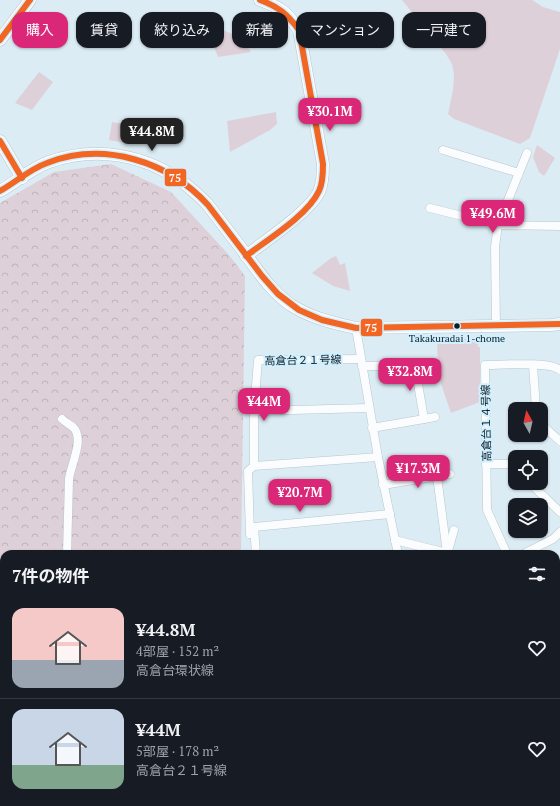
<!DOCTYPE html>
<html lang="ja">
<head>
<meta charset="utf-8">
<style>
	:root { --surface:#171b24; --page:#242831; --text:#f1f3f6; --muted:#9ea1a6; --line:#363941; --accent:#db2777 }
	body { margin:0; font-family:"PT Serif","Noto Sans JP",serif; background:var(--page); color:var(--text); height:100vh; display:flex; flex-direction:column; font-size:15px; white-space:nowrap }
	* { box-sizing:border-box; margin:0 }
	p { font-size:13px; color:var(--muted) }
	.icon { flex:none; width:22px; height:22px; fill:none; stroke:currentColor; stroke-width:2; stroke-linecap:round; stroke-linejoin:round }
	.map { position:relative; flex:1; overflow:hidden }
	.drawer { position:absolute; left:0px; top:550px; width:560px; height:256px; display:flex; flex-direction:column; background:var(--surface); border-radius:12px 12px 0 0; box-shadow:0 1px 3px #0004 }
	.drawer>* { flex:none }
	.top-card { position:absolute; left:12px; top:12px; width:536px; height:36px; display:flex; gap:8px }
	.needle { width:26px; rotate:352deg }
	.tools { position:absolute; left:508px; top:402px; display:grid; gap:8px }
	.tools a { display:grid; place-items:center; width:40px; height:40px; border-radius:8px; background:var(--surface); box-shadow:0 1px 3px #0004; font-size:20px }
	.price { position:absolute; translate:-50% -34px; padding:0 9px; border-radius:8px; background:var(--accent); color:#fff; font-size:13px; line-height:26px; filter:drop-shadow(0 1px 2px #0008) }
	.price::after { content:''; position:absolute; left:50%; top:24px; width:12px; height:9px; margin-left:-6px; background:inherit; clip-path:polygon(0 0,100% 0,50% 100%) }
	.price.current { background:#222; color:#fff }
	ul { padding:0; list-style:none }
	li { display:flex; align-items:center; gap:12px; height:100px; padding:0 12px }
	li+li { border-top:1px solid var(--line) }
	li span { display:grid; place-items:center; flex:none; width:112px; height:80px; border-radius:12px; color:#555 }
	li>.icon { margin-inline-start:auto }
	span .icon { width:48px; height:48px; fill:#fffc; stroke-width:1 }
	li b { font-size:17px }
	h2 { display:flex; justify-content:space-between; align-items:center; height:48px; padding:0 12px; font-size:17px }
	.pill { padding:0 14px; border-radius:12px; background:var(--surface); box-shadow:0 1px 3px #0004; font-size:14px; line-height:36px }
	.pill.current { background:var(--accent); color:#fff }
	.map>svg:first-child { display:block }
	.forest { fill:url(#forest-crowns) }
	.park { fill:#ded0d9 }
	.lines { fill:none; stroke-linecap:round; stroke-linejoin:round }
	.river { stroke:#add9ee; stroke-width:15 }
	.highway-tunnel { stroke:#b3c2ca; stroke-width:15; stroke-dasharray:15 8; stroke-linecap:butt }
	.street-casing { stroke:#b8c6cd; stroke-width:9 }
	.secondary-casing { stroke:#b8c6cd; stroke-width:13 }
	.highway-casing { stroke:#b8c6cd; stroke-width:16 }
	.street { stroke:#fafcfd; stroke-width:8 }
	.secondary { stroke:#fafcfd; stroke-width:12 }
	.highway { stroke:#fafcfd; stroke-width:15 }
	.bus-1-casing { stroke:#d1f0ff; stroke-width:9 }
	.bus-1 { stroke:#f26522; stroke-width:6 }
	.bus-dot { fill:#0d1c23; stroke:#d1f0ff; stroke-width:1.5 }
	.labels { text-anchor:middle; stroke-width:4; stroke-linejoin:round; paint-order:stroke }
	.bus-label { font-size:10px; fill:#0d1c23; stroke:#d1f0ff }
	.street-label { font-size:11px; fill:#0d1c23; stroke:#d1f0ff }
	.line-badge { stroke:#d1f0ff; stroke-width:1.5 }
	.badge-label { font-size:11px; text-anchor:middle; font-weight:bold; fill:#fff }
</style>
</head>
<body>
<div class="map">
<svg width="560" height="806" viewBox="0 0 560 806">
	<defs>
		<pattern id="forest-crowns" width="20" height="18" patternUnits="userSpaceOnUse"><rect width="20" height="18" fill="#ded0d9"/><path d="M2 6a3 3 0 1 1 6 0M12 15a3 3 0 1 1 6 0" fill="none" stroke="#bdb2ba"/></pattern>
	</defs>
	<rect width="100%" height="100%" fill="#dcecf4"/>
	<path class="forest" d="M111,164L171,192L229,255L245,276L241,554H4V802H155L154,806H0V203L54,172Z"/>
	<g class="park">
		<path d="M402,0H532L543,7L560,12V49L530,138L520,144L454,119L448,114L453,90L454,75L452,64L446,54Z"/>
		<path d="M204,22L242,38L251,52L218,57Z"/>
		<path d="M39,72L53,82L32,110L15,103Z"/>
		<path d="M276,112L277,124L270,130L230,152L227,121Z"/>
		<path d="M112,122L128,125L125,143L109,140Z"/>
		<path d="M537,145L555,158L544,176L539,172L533,157Z"/>
		<path d="M336,256L340,265L345,263L350,291L333,286L312,273L331,258Z"/>
		<path d="M469,338H478V347H480V402L451,413L441,384L438,366L437,341Z"/>
	</g>
	<g class="lines">
		<path class="river" d="M489,806L490,802"/>
		<g class="highway-tunnel">
			<path d="M0,747H4"/>
			<path d="M0,775H4"/>
			<path d="M167,806L196,802"/>
		</g>
		<defs>
			<g id="street">
				<path d="M443,150L519,173"/>
				<path d="M430,208L498,225L560,226"/>
				<path d="M496,326L495,247L498,225L527,153"/>
				<path d="M356,328L378,457L398,554"/>
				<path d="M361,359L258,360L254,411V466L378,457"/>
				<path d="M533,365L536,409"/>
				<path d="M362,366H415L424,419L372,428"/>
				<path d="M254,411L369,408"/>
				<path d="M62,419C65,422 69,424 73,427C85,439 71,464 69,479L67,554"/>
				<path d="M424,419L435,417"/>
				<path d="M541,424L560,441"/>
				<path d="M486,464H509L515,469"/>
				<path d="M530,483L560,512"/>
				<path d="M383,485L450,474"/>
				<path d="M250,534L248,471L254,466"/>
				<path d="M395,540L447,553L437,476"/>
				<path d="M448,551L454,530"/>
				<path d="M256,554L254,527L390,514"/>
				<path d="M507,554L487,510L485,365C500,365 550,361 560,370"/>
				<path d="M523,554L553,539L560,532"/>
				<path d="M172,802V806"/>
				<path d="M90,806L91,802"/>
			</g>
			<g id="secondary">
				<path d="M0,40L30,0"/>
				<path d="M0,141L22,178"/>
				<path d="M0,191C16,182 32,168 49,162C96,146 144,154 184,183C192,190 201,197 208,205C221,222 234,239 247,256C260,274 272,292 291,305C311,318 333,323 356,328L551,325L560,324"/>
				<path d="M246,256C266,240 308,213 319,192C323,183 323,173 323,164L299,30C286,11 281,8 260,0"/>
			</g>
			<g id="highway">
				<path d="M556,615L560,611"/>
				<path d="M556,661L560,658"/>
				<path d="M556,695L560,693"/>
			</g>
		</defs>
		<use href="#street" class="street-casing"/>
		<use href="#secondary" class="secondary-casing"/>
		<use href="#highway" class="highway-casing"/>
		<use href="#street" class="street"/>
		<use href="#secondary" class="secondary"/>
		<use href="#highway" class="highway"/>
		<defs>
			<g id="bus-1">
				<path d="M0,40L30,0"/>
				<path d="M0,141L22,178"/>
				<path d="M0,191C16,182 30,169 47,163C104,141 168,161 208,205L262,276L278,294L299,310L322,320L356,328L560,324"/>
				<path d="M246,256C267,240 308,215 319,191C323,183 323,173 323,164L299,30C287,14 279,7 260,0"/>
			</g>
		</defs>
		<use href="#bus-1" class="bus-1-casing"/>
		<use href="#bus-1" class="bus-1"/>
	</g>
	<circle class="bus-dot" cx="457" cy="326" r="3.5"/>
	<g class="labels">
		<g class="bus-label">
			<text x="457" y="342">Takakuradai 1-chome</text>
		</g>
		<g class="street-label">
			<text transform="translate(303 360) rotate(-1)" y="4">高倉台２１号線</text>
			<text transform="translate(486 423) rotate(-91)" y="4">高倉台１４号線</text>
		</g>
	</g>
	<g class="line-badge">
		<rect x="164" y="168" width="23" height="19" rx="4" fill="#f26522"/>
		<rect x="360" y="318" width="23" height="19" rx="4" fill="#f26522"/>
	</g>
	<g class="badge-label">
		<text x="175" y="182">75</text>
		<text x="371" y="332">75</text>
	</g>
</svg>
<div class="tools">
<a><svg class="needle" viewBox="-14 -14 28 28"><path d="M0-13l5 13h-10z" fill="#e53935"/><path d="M0 13l5-13h-10z" fill="#9ea1a6"/></svg></a>
<a><svg class="icon" aria-label="locate" viewBox="0 0 24 24"><circle cx="12" cy="12" r="6"/><path d="M12 2v4M12 18v4M2 12h4M18 12h4"/></svg></a>
<a><svg class="icon" aria-label="layers" viewBox="0 0 24 24"><path d="M12 4l9 5-9 5-9-5zM3 14l9 5 9-5"/></svg></a>
</div>
<b class="price" style="left:330px;top:132px">¥30.1M</b>
<b class="price current" style="left:152px;top:152px">¥44.8M</b>
<b class="price" style="left:493px;top:234px">¥49.6M</b>
<b class="price" style="left:410px;top:392px">¥32.8M</b>
<b class="price" style="left:264px;top:422px">¥44M</b>
<b class="price" style="left:418px;top:489px">¥17.3M</b>
<b class="price" style="left:300px;top:513px">¥20.7M</b>
<div class="top-card">
<a class="pill current">購入</a>
<a class="pill">賃貸</a>
<a class="pill">絞り込み</a>
<a class="pill">新着</a>
<a class="pill">マンション</a>
<a class="pill">一戸建て</a>
</div>
<section class="drawer">
<h2>7件の物件<svg class="icon" aria-label="filters" viewBox="0 0 24 24"><path d="M4 7h16M4 17h16"/><circle cx="9" cy="7" r="2"/><circle cx="15" cy="17" r="2"/></svg></h2>
<ul>
<li><span style="background:linear-gradient(#f6c9c9 65%,#9aa5b1 0)"><svg class="icon" aria-label="home" viewBox="0 0 24 24"><path d="M3 11l9-7 9 7M6 9v11h12V9"/></svg></span><div><b>¥44.8M</b><p>4部屋 · 152 m²</p><p>高倉台環状線</p></div><svg class="icon" aria-label="heart" viewBox="0 0 24 24"><path d="M12 20l-8-8c-3-5 5-10 8-4 3-6 11-1 8 4z"/></svg></li>
<li><span style="background:linear-gradient(#c9d6e8 70%,#7fa58c 0)"><svg class="icon" aria-label="home" viewBox="0 0 24 24"><path d="M3 11l9-7 9 7M6 9v11h12V9"/></svg></span><div><b>¥44M</b><p>5部屋 · 178 m²</p><p>高倉台２１号線</p></div><svg class="icon" aria-label="heart" viewBox="0 0 24 24"><path d="M12 20l-8-8c-3-5 5-10 8-4 3-6 11-1 8 4z"/></svg></li>
</ul>
</section>
</div>
</body>
</html>
